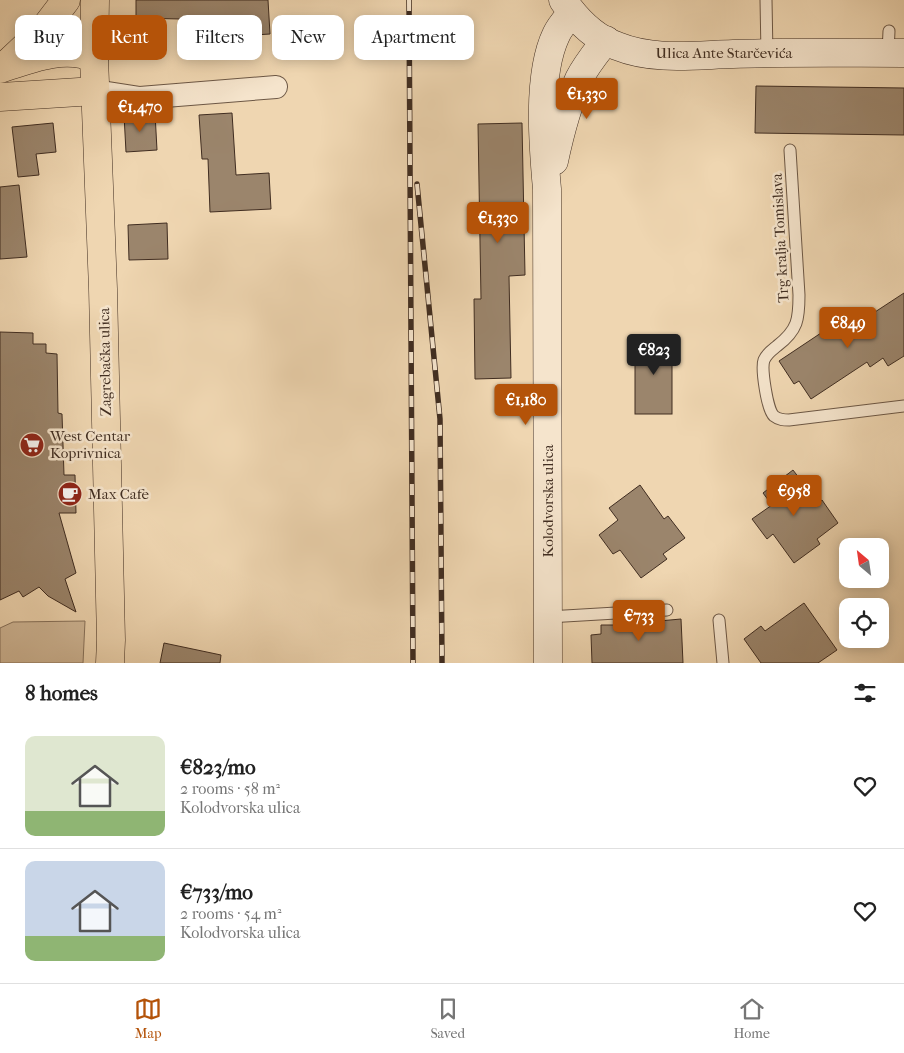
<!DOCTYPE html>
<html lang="en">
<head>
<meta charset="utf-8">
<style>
	:root { --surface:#fff; --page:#f6f6f6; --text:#222; --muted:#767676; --line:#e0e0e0; --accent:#b45309 }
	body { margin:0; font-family:"IM FELL French Canon",serif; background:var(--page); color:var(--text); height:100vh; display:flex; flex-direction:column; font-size:19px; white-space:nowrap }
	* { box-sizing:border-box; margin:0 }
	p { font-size:16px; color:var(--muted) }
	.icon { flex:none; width:28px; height:28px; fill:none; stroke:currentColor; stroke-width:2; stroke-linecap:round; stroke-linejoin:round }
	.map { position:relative; height:663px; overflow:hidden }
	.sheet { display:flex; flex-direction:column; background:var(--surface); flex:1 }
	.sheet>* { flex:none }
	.hud { position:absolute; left:15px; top:15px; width:500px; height:45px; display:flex; gap:10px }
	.needle { width:32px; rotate:331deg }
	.buttons { position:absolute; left:839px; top:538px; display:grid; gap:10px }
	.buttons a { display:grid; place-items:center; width:50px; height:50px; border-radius:10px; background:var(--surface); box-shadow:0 2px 12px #0003; font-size:25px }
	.price { position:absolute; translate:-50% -42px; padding:0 11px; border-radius:5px; background:var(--accent); color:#fff; font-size:16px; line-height:32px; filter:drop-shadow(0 1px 2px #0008) }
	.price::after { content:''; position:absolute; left:50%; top:30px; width:15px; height:11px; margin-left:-8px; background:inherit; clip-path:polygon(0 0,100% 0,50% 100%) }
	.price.current { background:#222; color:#fff }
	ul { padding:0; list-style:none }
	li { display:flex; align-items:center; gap:15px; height:125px; padding:0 25px }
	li+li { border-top:1px solid var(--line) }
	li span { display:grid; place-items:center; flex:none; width:140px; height:100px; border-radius:10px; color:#555 }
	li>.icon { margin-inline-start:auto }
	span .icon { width:60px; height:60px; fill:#fffc; stroke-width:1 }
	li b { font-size:21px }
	h2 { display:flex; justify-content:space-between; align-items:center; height:60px; padding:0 25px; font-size:21px }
	.chip { padding:0 18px; border-radius:10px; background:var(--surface); box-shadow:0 2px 12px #0003; font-size:18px; line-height:45px }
	.chip.current { background:var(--accent); color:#fff }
	.tabs { display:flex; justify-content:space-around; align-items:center; height:70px; border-top:1px solid var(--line); background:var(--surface); font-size:14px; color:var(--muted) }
	.tabs a { display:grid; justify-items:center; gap:2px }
	.tabs .current { color:var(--accent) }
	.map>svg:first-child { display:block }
	.green { fill:#d1b999; stroke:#88735d }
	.building { fill:#9b856c; stroke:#402d21 }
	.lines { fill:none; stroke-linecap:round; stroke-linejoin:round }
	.lane-casing { stroke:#6c5745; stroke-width:13 }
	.street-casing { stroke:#6c5745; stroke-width:24 }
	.secondary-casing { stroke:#402d21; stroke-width:29 }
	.primary-casing { stroke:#402d21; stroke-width:29 }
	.lane { stroke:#f5e4cc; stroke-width:11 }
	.street { stroke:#f5e4cc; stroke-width:22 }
	.secondary { stroke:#f5e4cc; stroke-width:28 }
	.primary { stroke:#efd6b1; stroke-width:28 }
	.rail-casing { stroke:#402d21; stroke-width:5.5 }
	.rail { stroke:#f5e4cc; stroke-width:4; stroke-dasharray:11; stroke-linecap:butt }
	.labels { text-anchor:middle; stroke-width:5; stroke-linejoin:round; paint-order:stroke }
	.street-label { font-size:15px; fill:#402d21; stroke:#f5e4cc }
	.poi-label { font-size:15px; fill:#402d21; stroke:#f5e4cc; text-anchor:start }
</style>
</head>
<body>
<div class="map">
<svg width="904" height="663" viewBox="0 0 904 663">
	<rect width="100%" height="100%" fill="#efd6b1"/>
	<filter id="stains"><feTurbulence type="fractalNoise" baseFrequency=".004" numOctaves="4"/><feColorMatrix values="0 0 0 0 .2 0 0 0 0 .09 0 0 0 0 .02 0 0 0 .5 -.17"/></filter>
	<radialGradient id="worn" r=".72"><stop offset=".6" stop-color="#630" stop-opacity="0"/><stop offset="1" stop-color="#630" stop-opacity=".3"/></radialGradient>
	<path class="green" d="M85,621L83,663H0V628L13,622Z"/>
	<g class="building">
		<path d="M136,0H268L270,34L239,36V34L182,38L181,19L136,18Z"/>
		<path d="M756,86L904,88V135L755,133Z"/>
		<path d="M155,113L157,150L126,152L124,115Z"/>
		<path d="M232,113L236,175L269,173L271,209L210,212L208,159H202L199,115Z"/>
		<path d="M53,123L56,152L36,154L39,175L18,177L12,127Z"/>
		<path d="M522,123L525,275L509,276L511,378L475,379L474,299H481L478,124Z"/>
		<path d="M19,185L27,257L0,259V187Z"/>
		<path d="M167,223L168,259L129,260L128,225Z"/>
		<path d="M904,293V356L888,366L883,358L870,367L867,362L811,399L799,381L794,384L779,361L842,319L849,329Z"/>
		<path d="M0,332L33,333V344H46V353L57,354L58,413L62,414L64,475H75L76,513H59L76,573L65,579L76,612L48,596L39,587L23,597L19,591L0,600Z"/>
		<rect x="635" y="339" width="37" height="75"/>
		<path d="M793,470L818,503L822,500L838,523L817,539L820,544L794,563L773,534L767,539L752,519L772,505L763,493Z"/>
		<path d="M640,485L664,519L668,516L685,538L663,554L667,559L641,578L620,550L613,554L599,535L618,520L609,508Z"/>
		<path d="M804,603L837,650L818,663H761L744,639L761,626L765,631Z"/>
		<path d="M659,618V621L681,619L683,663H592L591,635L601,634V625H617V620Z"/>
		<path d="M164,643L221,655L220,663H160Z"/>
	</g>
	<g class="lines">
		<defs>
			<g id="lane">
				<path d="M766,0L767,54"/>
				<path d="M888,53L889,31"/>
				<path d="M790,150L799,295C799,319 798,330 777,346C772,350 767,353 764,360C761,368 767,410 774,416C779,420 784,420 789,420L904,406"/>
				<path d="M548,617L667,610"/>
				<path d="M719,620L723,663"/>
			</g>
			<path id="street" d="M95,91L140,98L276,87"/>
			<g id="secondary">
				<path d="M563,0C576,19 595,38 617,46C654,61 695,55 733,54C790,52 847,53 904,53"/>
				<path d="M554,161C560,133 567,105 579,79C586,65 596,53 606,40"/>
				<path d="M548,663L547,189C543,145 537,75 556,35C560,26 566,20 572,13"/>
			</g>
			<g id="primary">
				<path d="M95,0L94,58L103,289L111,640L110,663"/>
				<path d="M8,63L44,29L66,0"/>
				<path d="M0,69C30,59 64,45 94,58"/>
				<path d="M0,97L95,91"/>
			</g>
		</defs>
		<use href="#lane" class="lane-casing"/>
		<use href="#street" class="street-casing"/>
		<use href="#secondary" class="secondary-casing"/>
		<use href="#primary" class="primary-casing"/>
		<use href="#lane" class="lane"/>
		<use href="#street" class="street"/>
		<use href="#secondary" class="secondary"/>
		<use href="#primary" class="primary"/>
		<defs>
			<g id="rail">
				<path d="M409,0L413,663"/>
				<path d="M417,184L440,419L442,663"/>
			</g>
		</defs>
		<use href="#rail" class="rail-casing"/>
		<use href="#rail" class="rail"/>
	</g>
	<defs>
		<symbol id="supermarket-disc" viewBox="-11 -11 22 22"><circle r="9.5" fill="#8f2418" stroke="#f5e4cc"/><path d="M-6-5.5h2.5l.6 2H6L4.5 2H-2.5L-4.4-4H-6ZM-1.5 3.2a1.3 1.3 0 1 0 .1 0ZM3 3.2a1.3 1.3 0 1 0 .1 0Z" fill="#fff"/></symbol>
		<symbol id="cafe-disc" viewBox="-11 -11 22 22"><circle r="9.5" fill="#8f2418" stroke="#f5e4cc"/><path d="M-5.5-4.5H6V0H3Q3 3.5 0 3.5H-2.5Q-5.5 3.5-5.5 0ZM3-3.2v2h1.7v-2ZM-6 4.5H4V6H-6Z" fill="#fff"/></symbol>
	</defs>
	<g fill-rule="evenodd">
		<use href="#supermarket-disc" x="18" y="431" width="28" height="28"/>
		<use href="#cafe-disc" x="56" y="480" width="28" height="28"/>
	</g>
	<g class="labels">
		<g class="street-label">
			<text x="724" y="58">Ulica Ante Starčevića</text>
			<text transform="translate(780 238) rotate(-93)" y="5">Trg kralja Tomislava</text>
			<text transform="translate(105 362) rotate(-91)" y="5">Zagrebačka ulica</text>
			<text transform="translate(548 501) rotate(-90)" y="5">Kolodvorska ulica</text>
		</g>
		<g class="poi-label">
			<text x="50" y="441">West Centar<tspan x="50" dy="17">Koprivnica</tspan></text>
			<text x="88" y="499">Max Cafe</text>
		</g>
	</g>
	<rect width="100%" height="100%" filter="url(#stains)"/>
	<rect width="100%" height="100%" fill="url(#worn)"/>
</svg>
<div class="buttons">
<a><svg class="needle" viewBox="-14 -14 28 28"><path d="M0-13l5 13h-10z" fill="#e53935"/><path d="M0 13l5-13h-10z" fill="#767676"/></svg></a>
<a><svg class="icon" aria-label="locate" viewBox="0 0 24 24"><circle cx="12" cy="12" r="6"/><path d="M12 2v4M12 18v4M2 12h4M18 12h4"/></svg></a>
</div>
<b class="price" style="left:587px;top:120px">€1,330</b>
<b class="price" style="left:140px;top:133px">€1,470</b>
<b class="price" style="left:498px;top:244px">€1,330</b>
<b class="price" style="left:848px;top:349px">€849</b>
<b class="price current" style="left:654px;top:376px">€823</b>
<b class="price" style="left:526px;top:426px">€1,180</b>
<b class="price" style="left:794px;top:517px">€958</b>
<b class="price" style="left:639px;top:642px">€733</b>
<div class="hud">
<a class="chip">Buy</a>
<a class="chip current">Rent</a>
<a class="chip">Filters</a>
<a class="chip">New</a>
<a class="chip">Apartment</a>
</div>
</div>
<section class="sheet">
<h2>8 homes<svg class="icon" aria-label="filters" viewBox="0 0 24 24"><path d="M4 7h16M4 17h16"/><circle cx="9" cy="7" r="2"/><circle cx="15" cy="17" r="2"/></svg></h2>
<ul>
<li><span style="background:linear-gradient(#dfe7d0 75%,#8fb573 0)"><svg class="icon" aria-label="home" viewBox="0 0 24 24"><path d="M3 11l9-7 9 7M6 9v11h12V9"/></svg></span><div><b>€823/mo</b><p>2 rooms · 58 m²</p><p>Kolodvorska ulica</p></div><svg class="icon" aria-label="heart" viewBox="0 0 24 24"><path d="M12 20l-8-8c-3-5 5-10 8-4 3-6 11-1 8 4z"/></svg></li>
<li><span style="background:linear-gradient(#c9d6e8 75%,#8fb573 0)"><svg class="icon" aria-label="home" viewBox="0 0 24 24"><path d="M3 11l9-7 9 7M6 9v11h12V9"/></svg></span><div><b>€733/mo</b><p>2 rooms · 54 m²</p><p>Kolodvorska ulica</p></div><svg class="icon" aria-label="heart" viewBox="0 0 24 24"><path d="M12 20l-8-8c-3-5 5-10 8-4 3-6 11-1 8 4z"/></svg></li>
</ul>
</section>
<nav class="tabs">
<a class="current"><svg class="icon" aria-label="map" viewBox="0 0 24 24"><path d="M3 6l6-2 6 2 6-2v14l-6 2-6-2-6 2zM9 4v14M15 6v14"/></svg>Map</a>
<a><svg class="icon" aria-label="saved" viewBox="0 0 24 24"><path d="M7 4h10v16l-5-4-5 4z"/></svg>Saved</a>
<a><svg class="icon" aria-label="home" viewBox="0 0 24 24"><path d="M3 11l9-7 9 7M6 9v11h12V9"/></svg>Home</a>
</nav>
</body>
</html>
